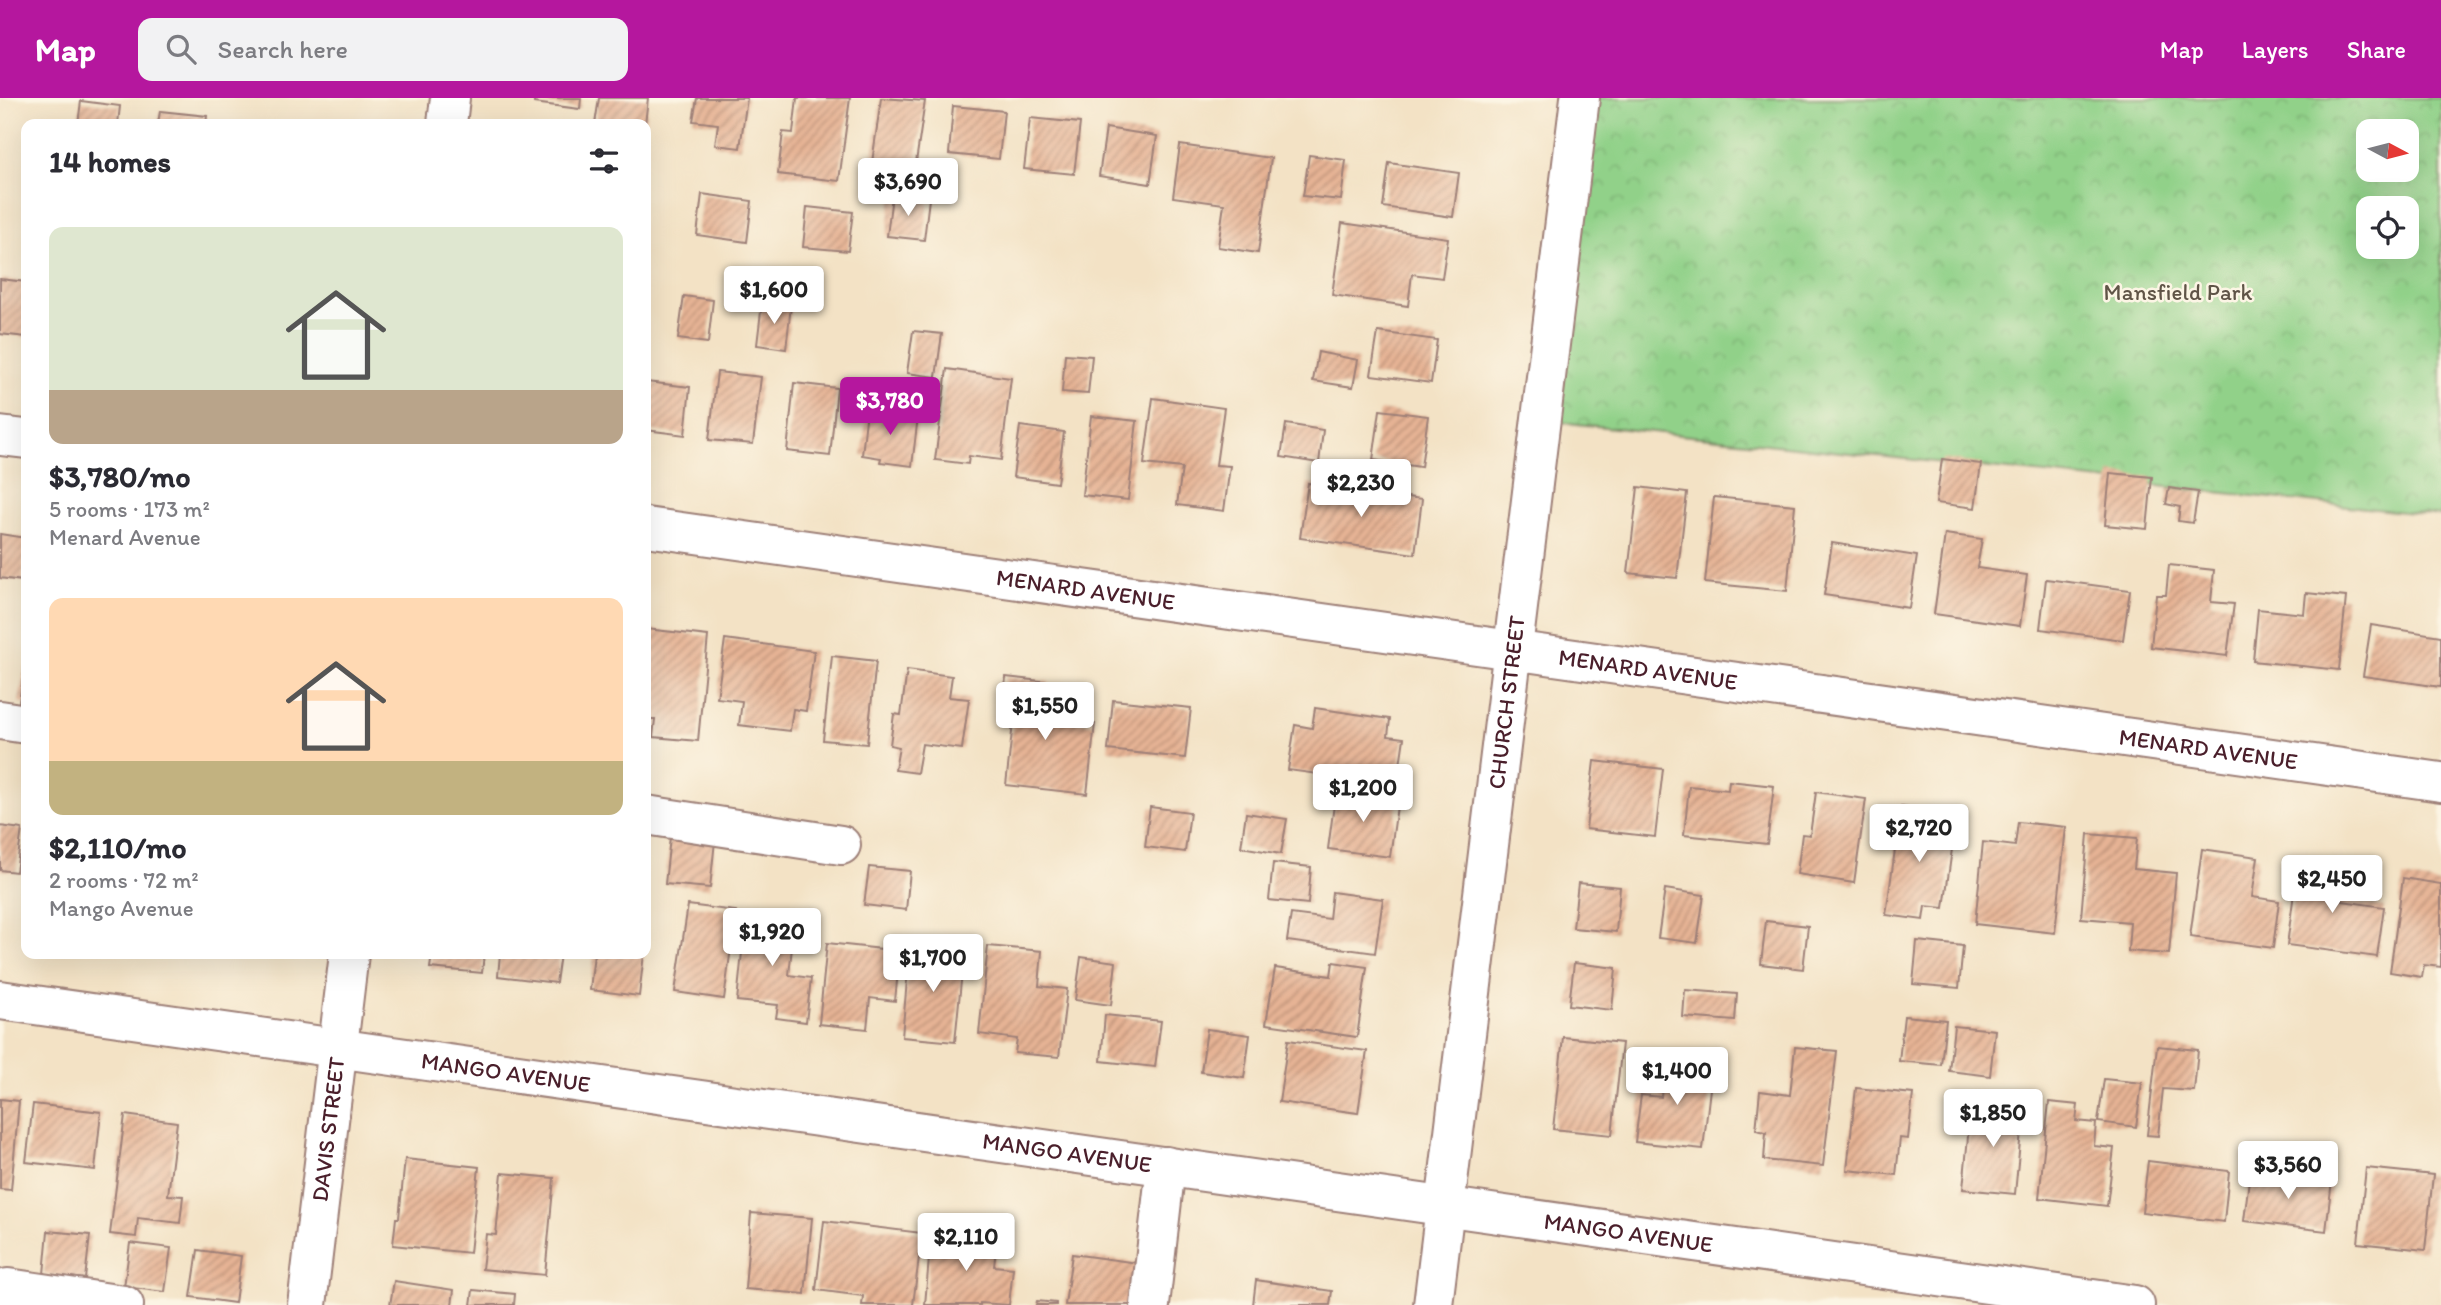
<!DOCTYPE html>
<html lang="en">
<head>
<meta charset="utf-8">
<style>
	:root { --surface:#fff; --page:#f2f2f3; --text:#2b2b33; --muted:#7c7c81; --accent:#b5179e }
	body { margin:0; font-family:Itim,sans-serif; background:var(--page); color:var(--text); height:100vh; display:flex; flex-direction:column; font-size:26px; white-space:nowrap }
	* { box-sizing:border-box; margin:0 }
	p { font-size:23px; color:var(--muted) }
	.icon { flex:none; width:38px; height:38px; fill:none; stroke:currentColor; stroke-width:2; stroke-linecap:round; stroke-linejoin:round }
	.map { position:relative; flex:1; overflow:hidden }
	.side { position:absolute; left:21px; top:21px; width:630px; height:840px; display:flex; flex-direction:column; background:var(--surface); border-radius:14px; box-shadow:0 7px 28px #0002 }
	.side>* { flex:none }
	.needle { width:46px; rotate:97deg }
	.controls { position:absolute; left:2356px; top:21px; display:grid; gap:14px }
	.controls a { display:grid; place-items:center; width:63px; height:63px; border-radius:14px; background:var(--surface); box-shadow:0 7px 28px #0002; font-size:35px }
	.price { position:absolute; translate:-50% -60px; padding:0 16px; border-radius:7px; background:#fff; color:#222; font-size:23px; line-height:46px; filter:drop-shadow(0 2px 4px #0008) }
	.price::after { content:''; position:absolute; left:50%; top:42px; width:21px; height:16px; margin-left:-10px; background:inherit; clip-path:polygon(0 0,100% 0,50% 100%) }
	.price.active { background:var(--accent); color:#fff }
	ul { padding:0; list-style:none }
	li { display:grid; align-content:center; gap:14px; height:371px; padding:0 28px }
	li span { display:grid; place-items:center; height:217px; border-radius:14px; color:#555 }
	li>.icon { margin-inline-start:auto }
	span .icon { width:126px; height:126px; fill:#fffc; stroke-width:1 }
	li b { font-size:30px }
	h2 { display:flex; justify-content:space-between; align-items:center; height:84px; padding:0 28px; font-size:30px }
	header { display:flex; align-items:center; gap:42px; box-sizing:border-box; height:98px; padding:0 35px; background:var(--accent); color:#fff }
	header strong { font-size:33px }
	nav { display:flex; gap:38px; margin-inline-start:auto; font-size:24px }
	.search { width:490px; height:63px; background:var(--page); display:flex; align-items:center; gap:18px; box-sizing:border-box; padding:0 24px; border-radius:14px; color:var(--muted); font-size:26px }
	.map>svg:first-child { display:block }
	.park { fill:url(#park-crowns); stroke:#6e785a; stroke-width:2; fill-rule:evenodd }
	.building { fill:url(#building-hatch) }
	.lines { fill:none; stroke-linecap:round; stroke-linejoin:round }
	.minor-casing { stroke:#9e8078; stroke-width:42 }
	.minor { stroke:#fff; stroke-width:38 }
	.labels { text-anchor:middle; stroke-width:5; stroke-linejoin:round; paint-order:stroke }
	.park-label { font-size:23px; fill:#5f5447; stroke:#fcf5e5 }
	.street-label { font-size:23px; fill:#4a1f2b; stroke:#fcf5e5 }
</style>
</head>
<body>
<header>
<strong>Map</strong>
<div class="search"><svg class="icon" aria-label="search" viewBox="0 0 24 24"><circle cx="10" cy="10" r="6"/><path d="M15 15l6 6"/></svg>Search here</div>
<nav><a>Map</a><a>Layers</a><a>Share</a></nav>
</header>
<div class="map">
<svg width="2441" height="1207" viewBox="0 0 2441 1207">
	<defs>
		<pattern id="park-crowns" width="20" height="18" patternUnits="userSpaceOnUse" patternTransform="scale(1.75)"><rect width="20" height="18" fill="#91d189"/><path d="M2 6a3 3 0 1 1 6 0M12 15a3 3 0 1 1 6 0" fill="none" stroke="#7fb376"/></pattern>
		<pattern id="building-hatch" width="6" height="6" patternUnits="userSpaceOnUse" patternTransform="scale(1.75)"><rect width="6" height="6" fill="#e6b394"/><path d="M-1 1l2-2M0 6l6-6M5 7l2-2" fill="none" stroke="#bc9179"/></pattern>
	</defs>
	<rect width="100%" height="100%" fill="#fcf5e5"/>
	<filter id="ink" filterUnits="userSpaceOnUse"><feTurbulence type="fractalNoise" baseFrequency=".0143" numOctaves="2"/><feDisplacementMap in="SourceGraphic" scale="14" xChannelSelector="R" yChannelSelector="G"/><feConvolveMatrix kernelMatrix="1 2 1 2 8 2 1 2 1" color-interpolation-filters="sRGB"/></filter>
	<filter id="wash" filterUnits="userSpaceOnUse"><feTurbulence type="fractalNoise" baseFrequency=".00686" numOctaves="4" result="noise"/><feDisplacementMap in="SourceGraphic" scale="28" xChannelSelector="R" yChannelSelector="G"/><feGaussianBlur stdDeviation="1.57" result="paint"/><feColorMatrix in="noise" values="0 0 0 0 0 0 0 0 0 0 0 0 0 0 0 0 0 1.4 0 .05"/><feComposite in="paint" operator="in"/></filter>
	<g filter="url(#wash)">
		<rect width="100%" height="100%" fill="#f3e2c5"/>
		<path class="park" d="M1597,0H2441V418L1559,324ZM2368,33H2406V72H2368ZM2368,110H2406V149H2368Z"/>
		<g id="blocks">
			<g class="building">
				<path d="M534,0H581L580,11L534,5Z"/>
				<path d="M599,0H648L645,26H595Z"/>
				<path d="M697,0H747L740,50L715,47L718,26L693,23Z"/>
				<path d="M797,0H850L839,83L778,76L783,34L793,35Z"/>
				<path d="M881,0L925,3L914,78L871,72Z"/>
				<path d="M81,3L120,8L118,26H78Z"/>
				<path d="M953,8L1004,13L999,61L949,56Z"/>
				<path d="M160,13L207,18L206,26H158Z"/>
				<path d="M1030,20L1080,25L1074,76L1024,71Z"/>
				<path d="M1106,30L1157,38L1150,86L1099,78Z"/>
				<path d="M1180,47L1271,60L1258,155L1218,149L1224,106L1173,99Z"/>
				<path d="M1309,57L1346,62L1341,102L1303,98Z"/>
				<path d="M1389,65L1459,75L1453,119L1383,109Z"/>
				<path d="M702,96L752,103L747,144L697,137Z"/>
				<path d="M892,97L929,101L924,142L887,138Z"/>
				<path d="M807,109L853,114L848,153L803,149Z"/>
				<path d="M1342,125L1448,140L1442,180L1412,176L1408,208L1332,197Z"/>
				<path d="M0,181L26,184V239L0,236Z"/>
				<path d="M684,198L713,202L708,245L678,241Z"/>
				<path d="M762,205L791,208L786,251L757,247Z"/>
				<path d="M913,233L942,236L936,279L907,275Z"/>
				<path d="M1378,234L1437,242L1431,285L1371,277Z"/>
				<path d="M1318,254L1358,262L1353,289L1313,283Z"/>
				<path d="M1065,256L1092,258L1088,296L1062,294Z"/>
				<path d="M947,271L1011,280L1001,362L969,358L968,366L935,362Z"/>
				<path d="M717,274L761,279L753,346L709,342Z"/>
				<path d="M646,284L690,289L685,337L646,332Z"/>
				<path d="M794,285L837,290L830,358L787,353Z"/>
				<path d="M1153,300L1224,310L1216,367L1230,368L1224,413L1177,407L1182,370L1144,366Z"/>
				<path d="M867,312L918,318L912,368L880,364L881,360L862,357Z"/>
				<path d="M1380,312L1428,318L1421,369L1373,362Z"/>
				<path d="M1091,318L1137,323L1128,402L1082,397Z"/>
				<path d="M1286,326L1323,332L1319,365L1281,359Z"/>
				<path d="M1020,328L1064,334L1057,385L1013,379Z"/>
				<path d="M1942,361L1981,366L1975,410L1936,405Z"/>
				<path d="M2110,375L2152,379L2147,431L2105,427Z"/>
				<path d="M1308,385L1422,401L1415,456L1300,440Z"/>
				<path d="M1638,389L1687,395L1677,480L1628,475Z"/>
				<path d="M2169,390L2198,394L2193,425L2178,423L2180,409L2166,406Z"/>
				<path d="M1714,399L1795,407L1787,493L1705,485Z"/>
				<path d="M0,436L26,440L23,483L0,480Z"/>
				<path d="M1945,436L1982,441L1977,470L2027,477L2020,528L1934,516Z"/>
				<path d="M1832,445L1917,458L1909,510L1824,497Z"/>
				<path d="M2169,467L2214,472L2211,504L2234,506L2227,558L2151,549L2156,497H2166Z"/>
				<path d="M2046,481L2130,492L2123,542L2040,531Z"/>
				<path d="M2306,495L2346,499L2339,572L2253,563L2258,511L2304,516Z"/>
				<path d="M2371,527L2441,538V589L2363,578Z"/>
				<path d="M646,531L708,538L698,643L653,639L655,621H646Z"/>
				<path d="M725,541L814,553L806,613L793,611L790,633L739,627L742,603L717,600Z"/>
				<path d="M832,558L876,563L867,646L823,642Z"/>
				<path d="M25,569H26V605L19,604Z"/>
				<path d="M907,572L952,578L949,599L969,601L962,651L922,646L917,675L895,672L899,649L890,647L894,616L901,617Z"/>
				<path d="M1006,579L1049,584L1045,621L1095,626L1087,696L1006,687L1013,625L1001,623Z"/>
				<path d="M1113,602L1191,610L1185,660L1108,652Z"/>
				<path d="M1315,610L1390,621L1388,638L1404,640L1399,674L1378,671L1376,684L1288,672L1295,627L1312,630Z"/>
				<path d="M1594,663L1663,671L1655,739L1586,731Z"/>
				<path d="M1729,683L1774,688L1767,746L1684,737L1689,688L1728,692Z"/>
				<path d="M1336,692L1398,701L1390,759L1328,751Z"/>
				<path d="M1816,694L1866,701L1854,785L1797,776L1802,736L1810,737Z"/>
				<path d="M1901,708L1947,714L1942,750L1952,751L1944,810L1925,808L1923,822L1886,817Z"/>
				<path d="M1150,709L1190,714L1185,754L1145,749Z"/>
				<path d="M1246,715L1287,721L1281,756L1241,749Z"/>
				<path d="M2018,724L2066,729L2055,835L1975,826L1983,744L2015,748Z"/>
				<path d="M0,728L22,731L16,774L0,772Z"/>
				<path d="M2088,736L2137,740L2134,771L2176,775L2169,856L2128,853L2130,824L2081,820Z"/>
				<path d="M670,739L715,743L710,790L665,786Z"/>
				<path d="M2202,751L2258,759L2252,799L2279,803L2273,850L2190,839Z"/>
				<path d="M1273,765L1311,769L1308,806L1269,802Z"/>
				<path d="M2298,765L2346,771L2342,803L2384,809L2377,859L2287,847Z"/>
				<path d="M869,769L910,773L906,812L864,807Z"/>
				<path d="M2403,780L2441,786V869L2424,867L2422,879L2390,874Z"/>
				<path d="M1578,785L1620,789L1616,834L1573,830Z"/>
				<path d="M1665,791L1704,797L1697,845L1658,840Z"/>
				<path d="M1332,794L1383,801L1375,855L1287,843L1291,816L1329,821Z"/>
				<path d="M688,807L736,813L724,901L675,894Z"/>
				<path d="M746,816L795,821L789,877L811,880L806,924L776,920L778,907L737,903Z"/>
				<path d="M1766,823L1808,828L1803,871L1761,866Z"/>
				<path d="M1917,843L1963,848L1959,890L1913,886Z"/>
				<path d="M827,845L900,853L895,903L870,900L867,931L819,926Z"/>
				<path d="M910,848L964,853L955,944L902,939Z"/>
				<path d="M988,848L1042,853L1039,888L1067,891L1059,959L1015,955L1017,941L979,936Z"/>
				<path d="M432,856H484L482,875L430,870Z"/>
				<path d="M500,856H560L556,885L498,878Z"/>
				<path d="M594,856H644L639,898L590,892Z"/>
				<path d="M1081,859L1116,864L1111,907L1075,902Z"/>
				<path d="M1333,864L1367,869L1357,939L1266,926L1275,870L1331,878Z"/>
				<path d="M1574,865L1616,870L1612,912L1569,907Z"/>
				<path d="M1685,892L1737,896L1735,923L1683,919Z"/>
				<path d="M1105,917L1161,923L1155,969L1101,963Z"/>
				<path d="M1904,918L1946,922L1941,967L1899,963Z"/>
				<path d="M1954,928L1995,932L1990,978L1949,973Z"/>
				<path d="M1207,931L1250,937L1244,980L1201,974Z"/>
				<path d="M1563,939L1622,945L1612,1037L1553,1031Z"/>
				<path d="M1288,942L1367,953L1358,1015L1279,1004Z"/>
				<path d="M2157,948L2198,952L2194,993L2163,991L2158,1038L2147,1037Z"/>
				<path d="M1795,949L1837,953L1823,1068L1764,1062L1766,1034L1756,1032L1760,993L1790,997Z"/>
				<path d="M1665,960L1713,965L1703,1051L1635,1044L1641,997L1661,999Z"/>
				<path d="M2104,981L2142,985L2136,1029L2098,1024Z"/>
				<path d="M1856,990L1913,996L1908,1041L1900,1040L1896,1077L1847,1072Z"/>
				<path d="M0,1001L19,1003L11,1092L0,1091Z"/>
				<path d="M2049,1004L2078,1007L2076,1023L2096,1025L2094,1048L2114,1050L2107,1108L2039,1100Z"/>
				<path d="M33,1006L101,1014L95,1072L26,1064Z"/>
				<path d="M1971,1007L2023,1012L2015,1096L1963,1091Z"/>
				<path d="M125,1017L177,1024L168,1097L183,1098L180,1125L138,1120L136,1139L110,1136Z"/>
				<path d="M405,1061L479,1069L470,1155L393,1147L396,1120H399Z"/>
				<path d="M2148,1063L2229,1073L2224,1124L2142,1114Z"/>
				<path d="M2366,1070L2433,1077L2425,1152L2358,1145Z"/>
				<path d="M2250,1073L2332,1082L2326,1133L2244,1123Z"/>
				<path d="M502,1075L554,1080L545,1177L482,1171L486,1136L496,1137Z"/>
				<path d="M751,1115L812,1120L805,1196L745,1191Z"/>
				<path d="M824,1123L922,1135L913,1207H862L863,1198L816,1192Z"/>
				<path d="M48,1133L90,1137L85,1181L44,1176Z"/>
				<path d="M931,1137L997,1143L994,1168L1013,1170L1009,1207L980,1205V1207H925Z"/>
				<path d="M130,1145L171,1150L165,1194L124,1189Z"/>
				<path d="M198,1152L241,1158L235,1205L191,1199Z"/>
				<path d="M1072,1156L1138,1165L1133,1207H1065Z"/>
				<path d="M1256,1182L1332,1193L1330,1207H1253Z"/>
				<path d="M394,1183L454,1192L452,1207H390Z"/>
				<path d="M473,1192L515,1196L514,1207H471Z"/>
				<path d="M1037,1203L1056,1205V1207H1036Z"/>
			</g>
		</g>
	</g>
	<g filter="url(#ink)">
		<use href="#blocks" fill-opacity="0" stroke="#9e8078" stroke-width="2"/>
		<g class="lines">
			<defs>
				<g id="minor">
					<path d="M447,26L450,0"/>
					<path d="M0,338L26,341"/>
					<path id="s1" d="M646,429L2441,684"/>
					<path d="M0,622L26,626"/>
					<path d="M646,717L841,747"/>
					<path id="s2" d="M0,902L2135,1207"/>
					<path d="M8,1190L124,1207"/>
					<path id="s3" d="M307,1207L349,856"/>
					<path d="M1150,1207L1166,1068"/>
					<path id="s4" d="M1433,1207L1580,0"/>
				</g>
			</defs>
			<use href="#minor" class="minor-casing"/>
			<use href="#minor" class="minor"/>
		</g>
	</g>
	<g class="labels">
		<g class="park-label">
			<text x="2178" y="202">Mansfield Park</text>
		</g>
		<g class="street-label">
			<text dy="8" stroke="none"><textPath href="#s1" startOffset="444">MENARD AVENUE</textPath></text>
			<text dy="8" stroke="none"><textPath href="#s1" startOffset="1012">MENARD AVENUE</textPath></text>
			<text dy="8" stroke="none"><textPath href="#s4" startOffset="607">CHURCH STREET</textPath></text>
			<text dy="8" stroke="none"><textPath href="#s1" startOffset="1578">MENARD AVENUE</textPath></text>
			<text dy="8" stroke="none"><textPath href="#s2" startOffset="511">MANGO AVENUE</textPath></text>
			<text dy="8" stroke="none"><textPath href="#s3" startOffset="177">DAVIS STREET</textPath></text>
			<text dy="8" stroke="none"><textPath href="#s2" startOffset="1078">MANGO AVENUE</textPath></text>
			<text dy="8" stroke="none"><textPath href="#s2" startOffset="1645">MANGO AVENUE</textPath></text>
		</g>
	</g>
</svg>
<div class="controls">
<a><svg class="needle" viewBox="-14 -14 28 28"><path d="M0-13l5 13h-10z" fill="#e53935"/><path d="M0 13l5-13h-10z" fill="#7c7c81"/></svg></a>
<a><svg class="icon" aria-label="locate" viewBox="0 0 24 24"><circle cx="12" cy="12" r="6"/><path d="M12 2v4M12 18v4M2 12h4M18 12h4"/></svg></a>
</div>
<b class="price" style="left:908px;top:120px">$3,690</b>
<b class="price" style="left:774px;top:228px">$1,600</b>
<b class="price active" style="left:890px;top:339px">$3,780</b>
<b class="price" style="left:1361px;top:421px">$2,230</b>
<b class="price" style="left:1045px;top:644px">$1,550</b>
<b class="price" style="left:1363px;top:726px">$1,200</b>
<b class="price" style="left:1919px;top:766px">$2,720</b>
<b class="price" style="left:2332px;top:817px">$2,450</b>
<b class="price" style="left:772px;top:870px">$1,920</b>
<b class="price" style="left:933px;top:896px">$1,700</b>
<b class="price" style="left:1677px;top:1009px">$1,400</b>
<b class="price" style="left:1993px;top:1051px">$1,850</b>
<b class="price" style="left:2288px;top:1103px">$3,560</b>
<b class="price" style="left:966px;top:1175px">$2,110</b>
<section class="side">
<h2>14 homes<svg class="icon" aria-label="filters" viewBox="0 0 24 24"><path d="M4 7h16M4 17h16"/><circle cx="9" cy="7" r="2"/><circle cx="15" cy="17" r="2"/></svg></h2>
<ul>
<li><span style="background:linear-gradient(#dfe7d0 75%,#b9a48a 0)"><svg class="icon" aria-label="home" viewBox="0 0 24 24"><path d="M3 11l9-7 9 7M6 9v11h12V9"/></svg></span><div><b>$3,780/mo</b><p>5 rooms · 173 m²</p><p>Menard Avenue</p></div></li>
<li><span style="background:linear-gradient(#ffd9b3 75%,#c2b280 0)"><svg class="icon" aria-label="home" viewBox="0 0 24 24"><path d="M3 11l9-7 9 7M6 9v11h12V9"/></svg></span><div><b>$2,110/mo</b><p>2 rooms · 72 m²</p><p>Mango Avenue</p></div></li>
</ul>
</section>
</div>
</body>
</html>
